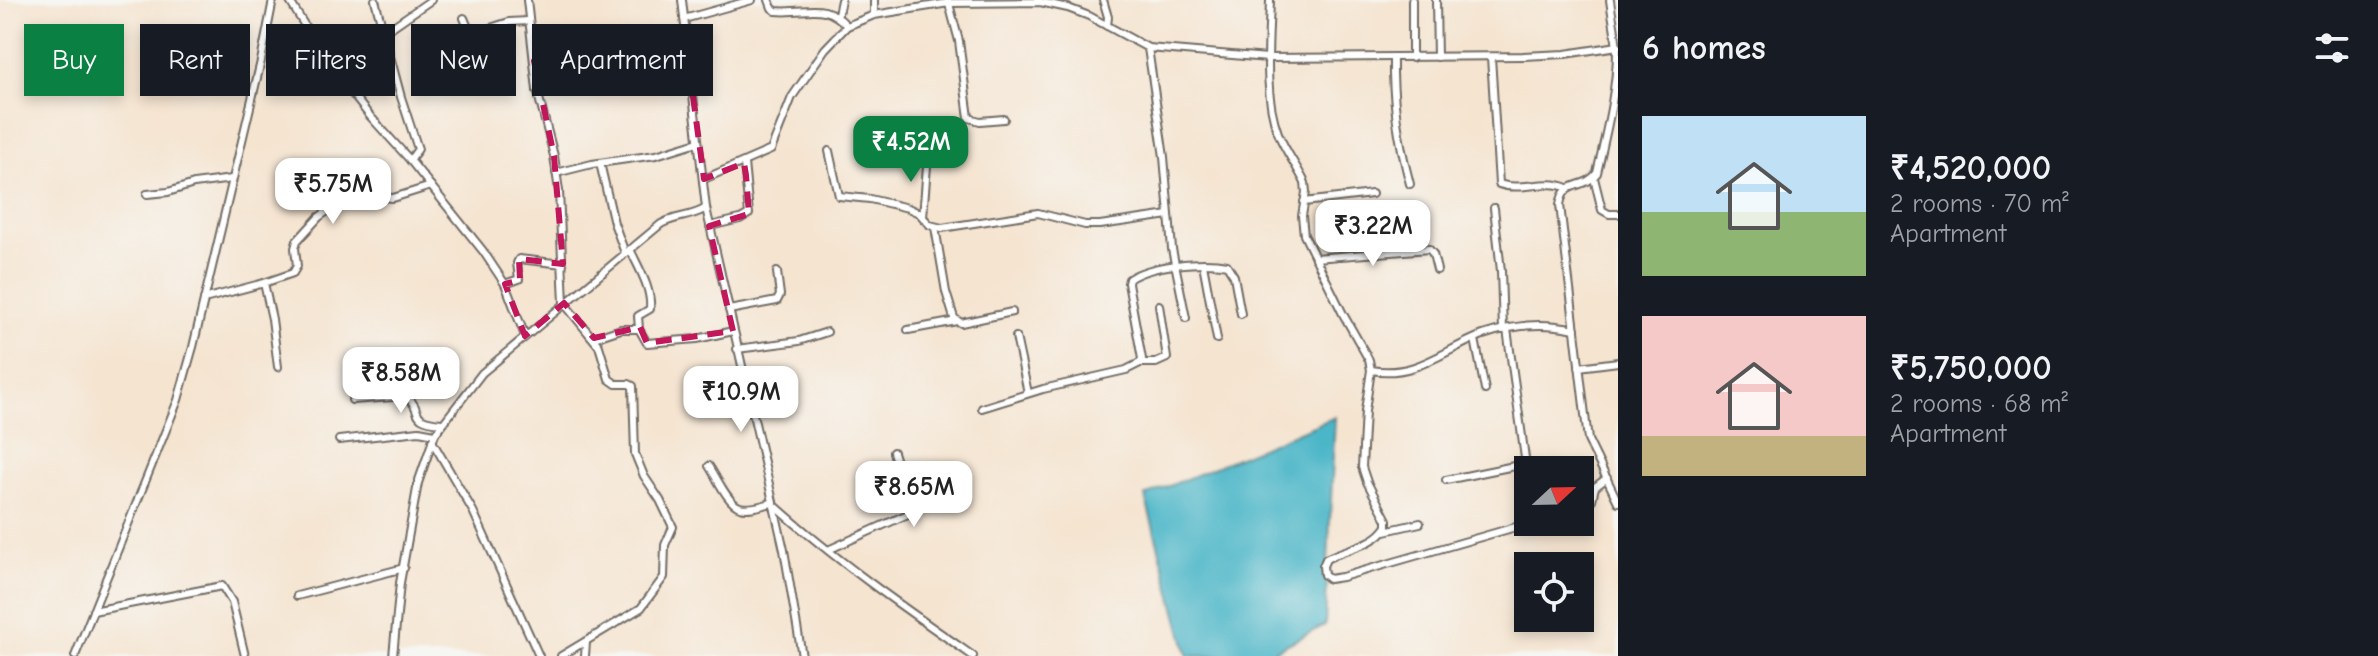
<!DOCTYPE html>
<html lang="en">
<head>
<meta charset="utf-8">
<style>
	:root { --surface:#171b24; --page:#20242c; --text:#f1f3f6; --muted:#9ea1a6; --accent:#0b8043 }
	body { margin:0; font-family:"Comic Neue",sans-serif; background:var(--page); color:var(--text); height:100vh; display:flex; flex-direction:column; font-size:30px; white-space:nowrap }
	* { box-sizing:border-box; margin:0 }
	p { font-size:26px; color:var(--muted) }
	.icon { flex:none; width:44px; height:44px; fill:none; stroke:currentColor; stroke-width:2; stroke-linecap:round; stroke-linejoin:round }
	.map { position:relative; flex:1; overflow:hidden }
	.sheet { display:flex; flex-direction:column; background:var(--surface); width:760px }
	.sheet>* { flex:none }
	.hud { position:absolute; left:24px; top:24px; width:760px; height:72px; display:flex; gap:16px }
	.needle { width:52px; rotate:68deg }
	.tools { position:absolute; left:1514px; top:456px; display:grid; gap:16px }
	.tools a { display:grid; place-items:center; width:80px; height:80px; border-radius:0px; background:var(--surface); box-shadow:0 4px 12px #0003; font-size:40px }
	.price { position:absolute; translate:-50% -68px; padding:0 18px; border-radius:16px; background:#fff; color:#222; font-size:26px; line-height:52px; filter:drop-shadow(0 2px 4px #0008) }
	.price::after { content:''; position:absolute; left:50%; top:48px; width:24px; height:18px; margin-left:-12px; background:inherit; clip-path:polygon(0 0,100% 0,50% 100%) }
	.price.current { background:var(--accent); color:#fff }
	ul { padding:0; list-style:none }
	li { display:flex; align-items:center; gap:24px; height:200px; padding:0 24px }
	li span { display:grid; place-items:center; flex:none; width:224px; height:160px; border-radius:0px; color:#555 }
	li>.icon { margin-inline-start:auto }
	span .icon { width:96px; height:96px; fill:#fffc; stroke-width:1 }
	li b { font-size:34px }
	h2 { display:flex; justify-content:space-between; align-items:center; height:96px; padding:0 24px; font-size:34px }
	.chip { padding:0 28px; border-radius:0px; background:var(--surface); box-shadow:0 4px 12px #0003; font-size:28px; line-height:72px }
	.chip.current { background:var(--accent); color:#fff }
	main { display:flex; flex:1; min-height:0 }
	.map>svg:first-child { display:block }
	.water { fill:#4bb6c8; stroke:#3b707a; stroke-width:2 }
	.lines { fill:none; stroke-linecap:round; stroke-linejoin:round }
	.street-casing { stroke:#726c65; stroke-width:10 }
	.street { stroke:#fff; stroke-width:6 }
	.marked { fill:none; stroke:#c2185b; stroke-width:6; stroke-dasharray:16 10; stroke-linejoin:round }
</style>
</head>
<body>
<main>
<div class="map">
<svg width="1618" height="656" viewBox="0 0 1618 656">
	<rect width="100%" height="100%" fill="#f6f6f2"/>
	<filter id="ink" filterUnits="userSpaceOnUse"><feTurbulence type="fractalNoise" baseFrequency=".0125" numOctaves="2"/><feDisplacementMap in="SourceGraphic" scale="16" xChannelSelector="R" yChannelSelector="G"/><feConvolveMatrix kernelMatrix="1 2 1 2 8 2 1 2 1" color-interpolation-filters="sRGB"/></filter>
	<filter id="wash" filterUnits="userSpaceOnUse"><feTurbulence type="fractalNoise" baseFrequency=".006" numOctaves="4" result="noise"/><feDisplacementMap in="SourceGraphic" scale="32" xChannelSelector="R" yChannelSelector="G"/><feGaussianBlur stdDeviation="1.8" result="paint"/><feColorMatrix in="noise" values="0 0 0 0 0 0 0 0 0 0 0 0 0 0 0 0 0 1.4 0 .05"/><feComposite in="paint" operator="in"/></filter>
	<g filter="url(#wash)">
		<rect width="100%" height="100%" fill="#f5e4d0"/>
		<path class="water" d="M1335,417L1325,625L1264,656H1188L1145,496Z"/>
	</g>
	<g filter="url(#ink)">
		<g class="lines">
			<defs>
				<g id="street">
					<path d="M289,0L329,65L369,115L410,160L483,251L505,284L525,336"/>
					<path d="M375,0L401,97L418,149L410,160"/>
					<path d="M527,0L537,90L554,156L559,191L564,303L599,346L609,379L616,384H629L633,386L635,454L644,476L660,500L673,527L665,545L664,577L641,608L561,656"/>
					<path d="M769,0L772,8L776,11C807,14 824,0 847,26"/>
					<path d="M948,0L959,41L969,118L980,121L1004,119"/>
					<path d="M1103,0L1108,17L1107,26"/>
					<path d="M1270,0C1269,41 1263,93 1278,133C1285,151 1297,166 1305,183L1306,192L1302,216L1304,235L1343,314L1369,360L1371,370L1365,411L1362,467L1367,482L1387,520V526C1375,546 1346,548 1326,559L1323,566L1324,575L1329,579L1342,577L1533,522"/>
					<path d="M1412,0V58"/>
					<path d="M1436,0L1437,57"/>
					<path d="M1610,0C1612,16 1616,33 1617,50C1617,91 1606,133 1597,173C1584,191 1564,178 1560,205L1588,440L1618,502"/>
					<path d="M838,14L841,0"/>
					<path d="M874,15V0"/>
					<path d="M464,18L469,30L475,33L509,22L529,21"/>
					<path d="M684,19L752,0"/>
					<path d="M347,31L392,27L431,0"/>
					<path d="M1148,48L1164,157L1172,249L1186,318"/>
					<path d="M1491,57L1499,184C1521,192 1545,178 1568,188"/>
					<path d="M1393,58C1392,101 1399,143 1410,184"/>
					<path d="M534,61L577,59L630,62L686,44"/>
					<path d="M537,90L598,88"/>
					<path d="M829,151L839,196L870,199L908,208L919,213L930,225L942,228L1038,213L1085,225H1100L1169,215"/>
					<path d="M600,163L614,223L625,253"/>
					<path d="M556,173L592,164L656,155L698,142"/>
					<path d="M1594,178L1602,210L1609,214H1618"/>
					<path d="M704,179L771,150L792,97L825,49L847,26L874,15L949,3L1040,2L1068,8L1089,16L1148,48L1268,58L1523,56L1565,54L1618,46"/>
					<path d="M147,194L168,192L194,184L232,179"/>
					<path d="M1304,202L1372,194"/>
					<path d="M706,208L784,550L802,656"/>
					<path d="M1494,208L1501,271L1503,330"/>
					<path d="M923,217L928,153"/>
					<path d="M710,226L740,219L749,214L744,163"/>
					<path d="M935,227L946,292L954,318L961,323L1012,312"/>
					<path d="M630,249C638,267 652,288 650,309L638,316L639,329"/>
					<path d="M1315,258L1429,249L1433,254L1437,270"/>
					<path d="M1203,264L1217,339"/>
					<path d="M264,283L293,273L297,266L295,248L297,241L319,217L332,208L352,199L366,196L393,198L431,186"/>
					<path d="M505,284L519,279L517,263L519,259L563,264"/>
					<path d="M204,299L264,283L272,319L278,367"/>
					<path d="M729,310L777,301L780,295L777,272"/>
					<path d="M908,330L957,321"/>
					<path d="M1016,337L1028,393"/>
					<path d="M594,338L621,329H639L647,343L697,339L733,331"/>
					<path d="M1475,339L1485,390"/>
					<path d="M737,349L799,341L827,332"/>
					<path d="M1140,363H1156L1167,358L1159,305"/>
					<path d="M1579,367L1618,362"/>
					<path d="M1371,370C1417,378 1443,350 1483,335C1514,324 1543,322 1575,329"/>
					<path d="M352,400L406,396C425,410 406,420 442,423"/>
					<path d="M982,408L1043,389L1126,370L1140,363L1142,359L1128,283L1129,279C1149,265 1203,260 1227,265L1234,276L1241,314"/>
					<path d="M339,440L419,431L435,434"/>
					<path d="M432,441L473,511L539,656"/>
					<path d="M709,466C716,476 728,504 740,507C749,510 763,505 772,503C835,560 904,608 973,656"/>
					<path d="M1446,480L1524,464L1525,458L1507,329"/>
					<path d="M1580,506L1592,500L1595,487L1607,478"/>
					<path d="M1385,531L1420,523"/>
					<path d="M828,550L908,514L909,505L893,452"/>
					<path d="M297,596L404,568"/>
					<path d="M93,611L222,586L232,602L245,656"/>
					<path d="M75,656L178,400L193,347L261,61L273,0"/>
					<path d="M393,656L400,583L418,483L435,434L482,373L661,224C675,216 693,217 706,208L682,0"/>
					<path d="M585,656L586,642"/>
				</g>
			</defs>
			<use href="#street" class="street-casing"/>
			<use href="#street" class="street"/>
		</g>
	</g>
	<path class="marked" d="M686,44L704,179L744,163L746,175L749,214L709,226L733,331L647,343L640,327L594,338L564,303L525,336L505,284L520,280L519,259L563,264L554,156L534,61L630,62Z"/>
</svg>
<div class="tools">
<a><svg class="needle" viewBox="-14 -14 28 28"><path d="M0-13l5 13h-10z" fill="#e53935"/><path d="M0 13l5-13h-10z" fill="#9ea1a6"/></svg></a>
<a><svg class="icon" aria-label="locate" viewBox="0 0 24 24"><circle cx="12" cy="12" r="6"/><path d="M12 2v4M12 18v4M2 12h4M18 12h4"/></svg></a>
</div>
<b class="price current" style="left:911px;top:184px">₹4.52M</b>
<b class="price" style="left:333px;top:226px">₹5.75M</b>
<b class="price" style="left:1373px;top:268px">₹3.22M</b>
<b class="price" style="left:401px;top:415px">₹8.58M</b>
<b class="price" style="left:741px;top:434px">₹10.9M</b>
<b class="price" style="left:914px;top:529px">₹8.65M</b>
<div class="hud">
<a class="chip current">Buy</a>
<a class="chip">Rent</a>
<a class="chip">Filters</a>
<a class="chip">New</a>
<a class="chip">Apartment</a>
</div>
</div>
<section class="sheet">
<h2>6 homes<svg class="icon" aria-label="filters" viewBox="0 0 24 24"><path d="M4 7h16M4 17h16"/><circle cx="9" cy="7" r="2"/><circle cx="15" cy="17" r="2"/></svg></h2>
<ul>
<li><span style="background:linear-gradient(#bfe0f5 60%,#8fb573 0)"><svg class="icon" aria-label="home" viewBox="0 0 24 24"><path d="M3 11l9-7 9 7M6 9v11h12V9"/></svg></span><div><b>₹4,520,000</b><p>2 rooms · 70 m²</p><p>Apartment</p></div></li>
<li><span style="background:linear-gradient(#f6c9c9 75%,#c2b280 0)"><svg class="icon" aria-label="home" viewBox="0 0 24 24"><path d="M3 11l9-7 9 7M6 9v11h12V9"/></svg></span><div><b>₹5,750,000</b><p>2 rooms · 68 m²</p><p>Apartment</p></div></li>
</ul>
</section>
</main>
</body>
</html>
